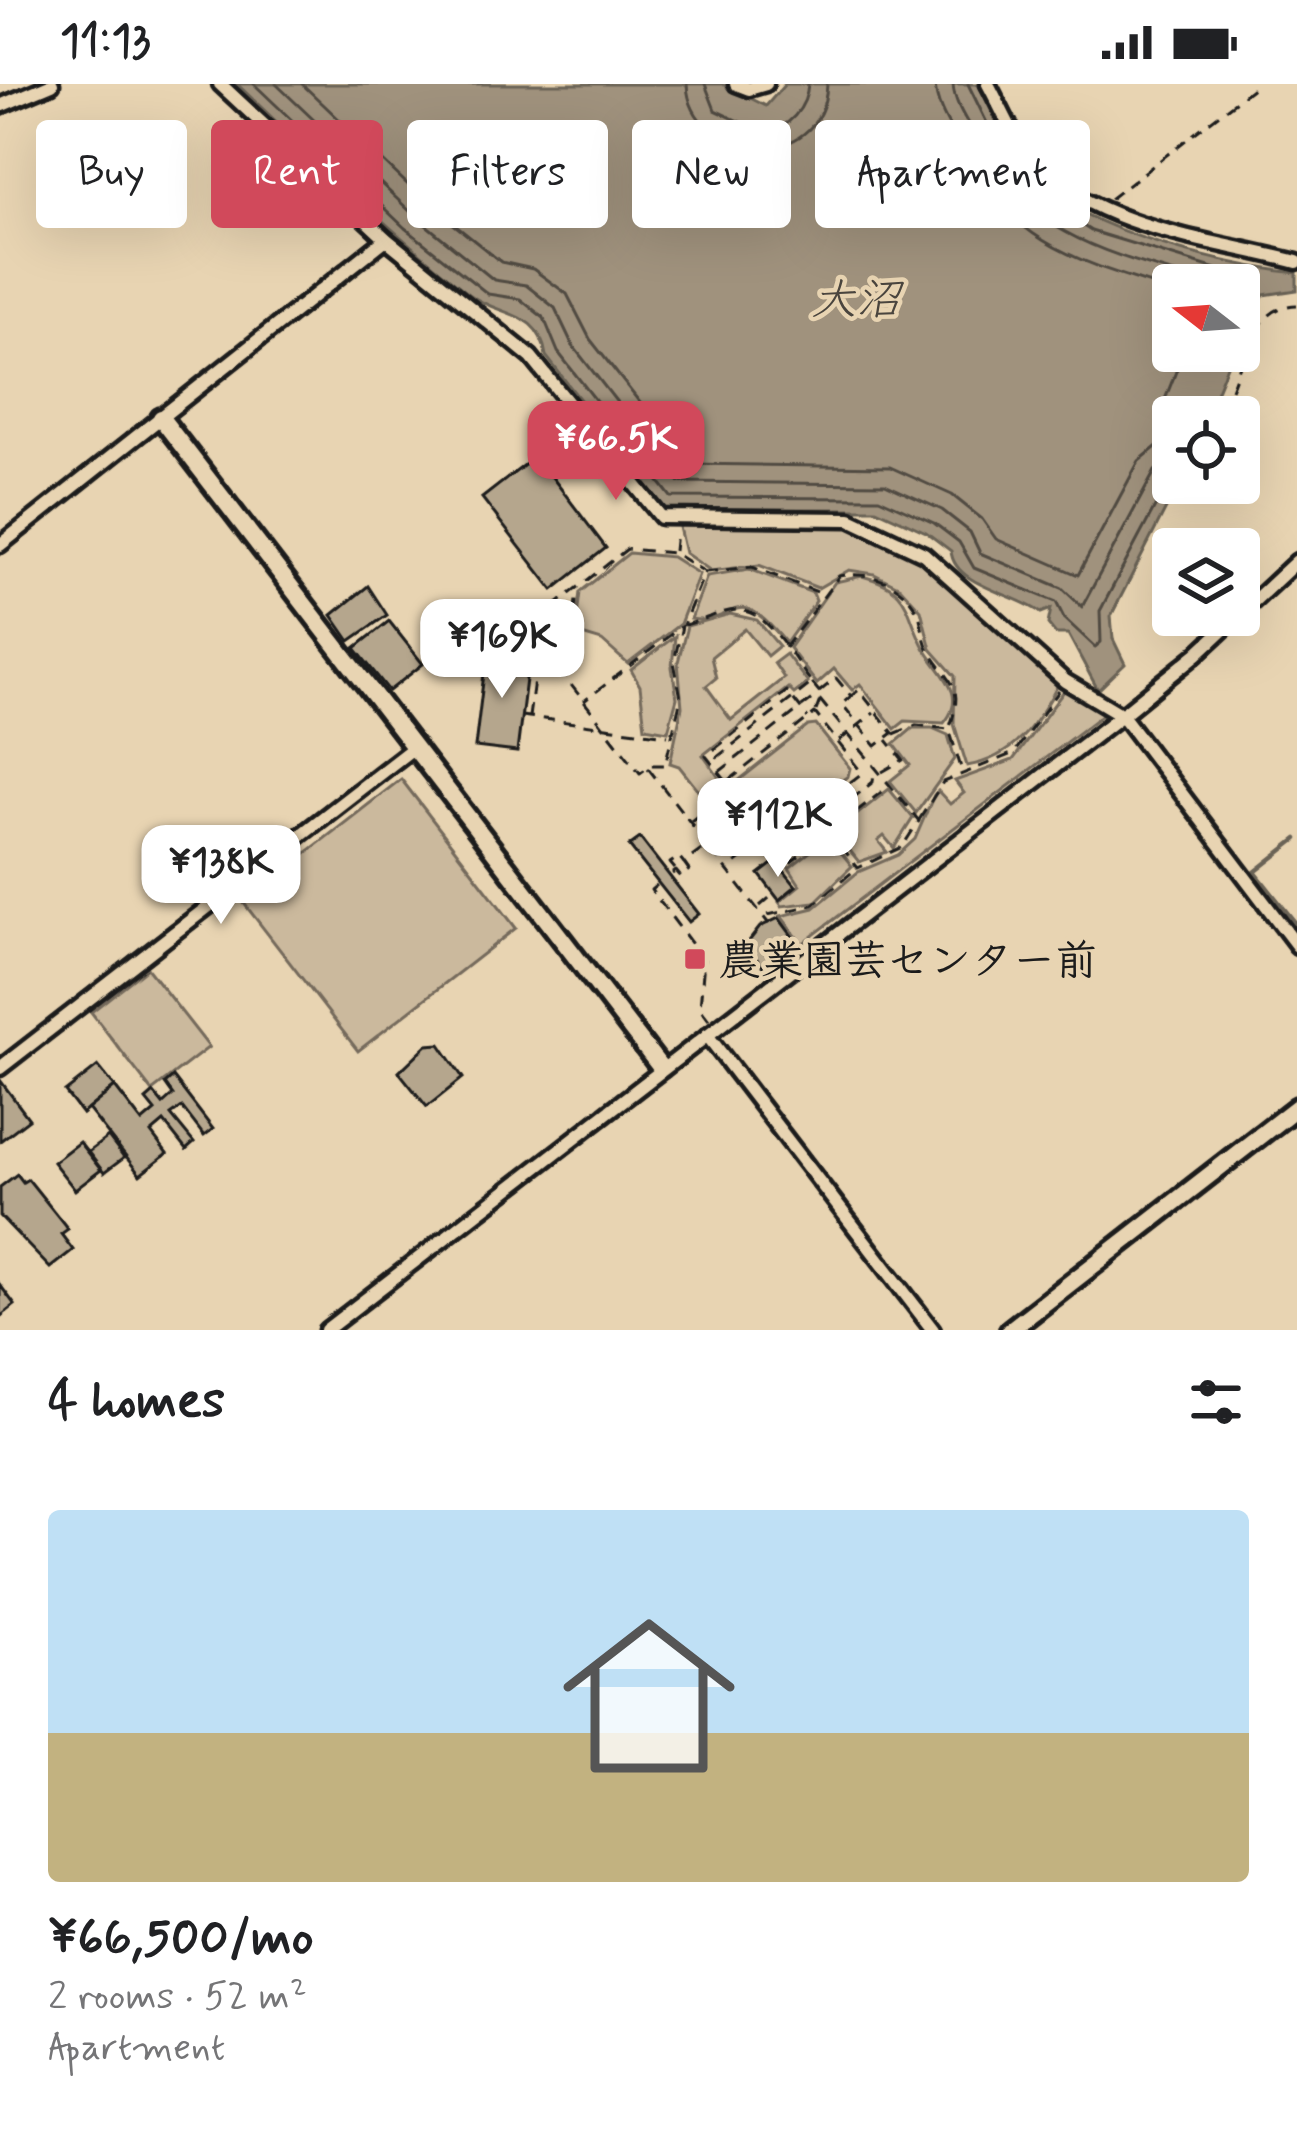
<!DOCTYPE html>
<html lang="en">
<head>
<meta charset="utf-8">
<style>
	:root { --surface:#fff; --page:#f2f2f2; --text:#202124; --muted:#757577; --accent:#d1495b }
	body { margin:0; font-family:Mynerve,"Klee One",sans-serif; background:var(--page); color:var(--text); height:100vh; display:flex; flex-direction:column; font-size:45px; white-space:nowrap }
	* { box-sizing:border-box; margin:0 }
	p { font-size:39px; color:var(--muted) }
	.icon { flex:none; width:66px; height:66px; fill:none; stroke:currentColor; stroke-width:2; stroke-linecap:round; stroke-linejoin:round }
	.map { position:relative; height:1246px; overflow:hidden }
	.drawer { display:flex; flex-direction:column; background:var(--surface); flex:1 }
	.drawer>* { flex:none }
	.guide { position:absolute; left:36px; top:36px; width:1227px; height:108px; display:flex; gap:24px }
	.needle { width:78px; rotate:287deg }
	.tools { position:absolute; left:1152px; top:180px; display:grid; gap:24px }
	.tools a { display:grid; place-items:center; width:108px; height:108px; border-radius:12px; background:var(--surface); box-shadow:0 12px 48px #0002; font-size:60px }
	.price { position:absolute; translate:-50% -102px; padding:0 27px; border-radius:24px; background:#fff; color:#222; font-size:39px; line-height:78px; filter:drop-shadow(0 3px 6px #0008) }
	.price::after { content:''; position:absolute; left:50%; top:72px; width:36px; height:27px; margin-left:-18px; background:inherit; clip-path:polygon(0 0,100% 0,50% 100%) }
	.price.on { background:var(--accent); color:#fff }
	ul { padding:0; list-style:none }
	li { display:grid; align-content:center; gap:24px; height:636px; padding:0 48px }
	li span { display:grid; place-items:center; height:372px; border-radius:12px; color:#555 }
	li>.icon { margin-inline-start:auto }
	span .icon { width:216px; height:216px; fill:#fffc; stroke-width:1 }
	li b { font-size:51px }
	h2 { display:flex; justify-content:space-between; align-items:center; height:144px; padding:0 48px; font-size:51px }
	.tag { padding:0 42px; border-radius:12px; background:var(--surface); box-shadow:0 12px 48px #0002; font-size:42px; line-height:108px }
	.tag.on { background:var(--accent); color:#fff }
	.status { display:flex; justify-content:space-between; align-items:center; height:84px; padding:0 60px; background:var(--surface); direction:ltr }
	.status svg { height:33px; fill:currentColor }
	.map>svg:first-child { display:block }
	.green { fill:#cbb99d; stroke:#746a5c; stroke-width:3 }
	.water { fill:#a0927d; stroke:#6b6356; stroke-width:3 }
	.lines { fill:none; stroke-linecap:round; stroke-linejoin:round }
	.shore { stroke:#514b43; stroke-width:3 }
	.stream { stroke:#6b6356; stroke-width:4.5 }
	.building { fill:#b5a68d; stroke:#1c1c1c; stroke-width:3 }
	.street-casing { stroke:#1c1c1c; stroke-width:21 }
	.secondary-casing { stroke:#1c1c1c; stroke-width:26 }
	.path { stroke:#1c1c1c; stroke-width:3; stroke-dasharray:12 9; stroke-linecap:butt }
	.street { stroke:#e8d4b2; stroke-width:12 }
	.secondary { stroke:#e8d4b2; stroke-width:16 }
	.poi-dot { fill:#d1495b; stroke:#e8d4b2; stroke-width:4.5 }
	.labels { text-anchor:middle; stroke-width:9; stroke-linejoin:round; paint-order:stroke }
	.poi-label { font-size:42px; font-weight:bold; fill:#1c1c1c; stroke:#e8d4b2; text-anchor:start }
	.water-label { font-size:45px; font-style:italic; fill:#4a453e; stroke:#e8d4b2 }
</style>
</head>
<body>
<div class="status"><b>11:13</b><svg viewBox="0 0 49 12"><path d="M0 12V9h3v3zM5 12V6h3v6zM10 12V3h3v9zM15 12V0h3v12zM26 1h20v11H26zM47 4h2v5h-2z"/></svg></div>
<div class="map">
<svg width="1297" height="1246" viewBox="0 0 1297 1246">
	<rect width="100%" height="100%" fill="#e8d4b2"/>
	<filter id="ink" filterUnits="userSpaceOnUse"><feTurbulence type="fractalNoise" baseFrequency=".00833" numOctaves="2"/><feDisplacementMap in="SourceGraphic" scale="24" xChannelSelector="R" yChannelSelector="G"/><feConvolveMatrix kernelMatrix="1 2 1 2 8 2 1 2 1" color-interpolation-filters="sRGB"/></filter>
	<g filter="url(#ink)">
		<g class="green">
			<path d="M684,439L852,440L922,473L1058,601C1036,641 1014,674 967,682L954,640L955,592L931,565L921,526L900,503L874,490L849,486L818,504L759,481L711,487L685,469L679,443Z"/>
			<path d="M629,469L672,473L699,490L680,540L628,580L602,557L575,549L580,508Z"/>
			<path d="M749,485L813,509L816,517L786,559C732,493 739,543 691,535L707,492Z"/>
			<path d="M862,492C914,505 904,528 925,565C939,589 969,610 944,639L905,637L895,645L860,600L852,606L834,585L817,600L789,564L835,498Z"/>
			<path d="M730,530L757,536L779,562L767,572L745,545L711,573L716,594L706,602L731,636L784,594L774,579L786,570L808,599L794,610L788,604L703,671L722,698L716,703L721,711L709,720L679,682L670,679L682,623L678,578L687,542Z"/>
			<path d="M675,552L672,583L677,614L668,647L645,643L640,602L631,586Z"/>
			<path d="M1064,607L1107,627L802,860L781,832L814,824L858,788L898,771L915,755L934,711L938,707L950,720L964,709L955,697L1013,676Z"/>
			<path d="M816,641L850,684L848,692L766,752L732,709L733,701L808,642Z"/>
			<path d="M932,644L948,651L955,675L916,729L890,697L910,681L894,660L913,644Z"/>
			<path d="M401,695L516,844L358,967L243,818Z"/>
			<path d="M889,705L913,734L894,764L884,752L878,757L887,768L859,778L835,748Z"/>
			<path d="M829,753L852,782L815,818L782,822L779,818L800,801L789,784Z"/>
			<path d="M147,884L209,963L152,1007L91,928Z"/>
		</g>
		<path class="water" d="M237,0H722L766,22L785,0H978C995,32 1009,71 1035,96C1090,149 1223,181 1297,189V206L1264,211L1239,253V201H1173V267H1233L1206,333H1173V399H1179L1111,532L1113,555L1125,580L1098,606L1068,550H1056L1048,540L1051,525L1041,529C1015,509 954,502 951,467L926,448L876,425H665L546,272C539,224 499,234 469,210C387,145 312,72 237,0Z"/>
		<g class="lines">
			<g class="shore">
				<path d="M254,0L405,144L488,210L520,215L544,234L558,268L671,413L879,414L934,439L959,458L974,484L1056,518L1064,534L1095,563L1101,558L1100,527L1173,389"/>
				<path d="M276,0L415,132L494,196L526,201L555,224L573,262L679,398L885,400L942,426L970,448L980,469L1062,504L1082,523L1155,387L1173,373"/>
				<path d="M302,0L426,118L501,178L533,185L567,210L590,255L688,380L890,383L952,411L982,435L996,455L1078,491L1139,377L1166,355L1164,318L1184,267"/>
				<path d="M687,0C690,77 823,92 827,0"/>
				<path d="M705,0L715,26L764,49C788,45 807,24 808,0"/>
				<path d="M935,0C936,22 949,41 959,60C1012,160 1071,175 1173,207"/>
				<path d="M953,0C954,21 969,40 979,59C1031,157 1117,171 1215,201"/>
				<path d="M968,0L1007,80L1030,108L1091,147L1252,196L1255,204L1239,223"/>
			</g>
			<path class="stream" d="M1297,755L1255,788L1297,841"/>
		</g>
		<g class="building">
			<path d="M536,372L606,464L553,506L482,414Z"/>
			<path d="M368,502L387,531L350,557L332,531Z"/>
			<path d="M389,537L423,580L389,607L355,564Z"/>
			<path d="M487,565L529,571L517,668L475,663Z"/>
			<path d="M640,754L699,830L689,838L629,762Z"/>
			<path d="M776,777L796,802L779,816L759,790Z"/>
			<path d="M779,834L796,857L783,874L763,883L746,861L760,843Z"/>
			<path d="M440,960L463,994L427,1023L399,988L427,961Z"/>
			<path d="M98,982L115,1003L82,1030L65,1008Z"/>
			<path d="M173,993L213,1045L204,1052L182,1023L171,1031L194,1059L186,1066L164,1038L151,1049L167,1070L140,1091L88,1025L115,1003L142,1038L155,1027L146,1016L154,1009L163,1020L173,1011L165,1000Z"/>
			<path d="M0,996L29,1035L0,1057Z"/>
			<path d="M108,1053L124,1074L104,1089L88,1068Z"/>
			<path d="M79,1058L101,1086L75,1106L53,1078Z"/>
			<path d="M17,1090L23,1098L28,1095L68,1145L61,1150L73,1166L50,1184L0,1132V1103Z"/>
			<path d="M0,1201L15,1221L0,1233Z"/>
		</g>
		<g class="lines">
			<defs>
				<g id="street">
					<path d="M220,0L386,155L531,273L661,433L850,435L924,470L1065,597L1122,631L1297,862"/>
					<path d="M736,0L749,5L766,0"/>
					<path d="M988,0C1002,25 1015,60 1036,81C1104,146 1210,155 1297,178"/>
					<path d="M0,22L52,0"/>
					<path d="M0,461L386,155"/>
					<path d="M707,951L933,1246"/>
					<path d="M0,984L413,664"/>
					<path d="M326,1246L1118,634L1197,570L1297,477"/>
				</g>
				<g id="secondary">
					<path d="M161,334L661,984"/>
					<path d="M1010,1246L1297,1023"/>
				</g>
			</defs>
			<use href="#street" class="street-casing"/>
			<use href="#secondary" class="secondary-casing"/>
			<g class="path">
				<path d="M1110,115L1258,0"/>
				<path d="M1231,305C1244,274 1256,221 1297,221"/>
				<path d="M674,467L676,447"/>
				<path d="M705,488L752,483L820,509"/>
				<path d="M544,536L573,541L577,508"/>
				<path d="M684,541C700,538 722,526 738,526C770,527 794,577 812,599L711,678"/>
				<path d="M539,560L543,531L627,465L674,469L705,488L683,541"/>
				<path d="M785,564L839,492C870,486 906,500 919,531C923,543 923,557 930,568C951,601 965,601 949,645"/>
				<path d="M812,599L822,611L816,627"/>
				<path d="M819,608L836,594L851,612L842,620L876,662L893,649L859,606L851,612"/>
				<path d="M521,632L668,651"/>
				<path d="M529,633L539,560L640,689L651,681H665L681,614L674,578L682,542L584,617"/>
				<path d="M894,650L916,641L949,645L962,687"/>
				<path d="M839,657L874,629"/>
				<path d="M648,684L769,840"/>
				<path d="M719,688L812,615L820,616L919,737L902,763L858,784L814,727"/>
				<path d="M882,688L903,676L887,656"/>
				<path d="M726,697L706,672L787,607L808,634"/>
				<path d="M727,711L762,756"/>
				<path d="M919,736L943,698L1014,669L1059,607"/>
				<path d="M691,737L732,705L727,698L815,629L862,689L775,758L770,752L729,785"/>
				<path d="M777,760L791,778L888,703"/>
				<path d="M785,768L873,698L874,688"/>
				<path d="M675,785L670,779L679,773L684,779"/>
				<path d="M672,790L676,787L681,793L689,786L684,779L708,761"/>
				<path d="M657,801L651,806L704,876L700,924L709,936"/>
				<path d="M760,822L774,810"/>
				<path d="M768,831L813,821L856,785"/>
			</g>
			<use href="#street" class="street"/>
			<use href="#secondary" class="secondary"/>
		</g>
	</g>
	<rect class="poi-dot" x="683" y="863" width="24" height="24" rx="6"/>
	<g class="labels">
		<g class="poi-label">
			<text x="719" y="890">農業園芸センター前</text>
		</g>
		<g class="water-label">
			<text x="856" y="230">大沼</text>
		</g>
	</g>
</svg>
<div class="tools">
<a><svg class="needle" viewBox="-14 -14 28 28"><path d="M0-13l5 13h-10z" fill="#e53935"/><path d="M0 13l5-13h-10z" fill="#757577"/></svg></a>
<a><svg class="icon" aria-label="locate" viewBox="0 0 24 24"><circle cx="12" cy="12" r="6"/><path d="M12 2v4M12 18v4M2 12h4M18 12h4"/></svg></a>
<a><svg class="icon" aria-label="layers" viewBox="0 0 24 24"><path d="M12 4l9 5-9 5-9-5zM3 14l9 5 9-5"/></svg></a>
</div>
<b class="price on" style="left:616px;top:419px">¥66.5K</b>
<b class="price" style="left:502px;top:617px">¥169K</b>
<b class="price" style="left:778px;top:796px">¥112K</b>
<b class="price" style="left:221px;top:843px">¥138K</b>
<div class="guide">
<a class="tag">Buy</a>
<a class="tag on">Rent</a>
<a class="tag">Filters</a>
<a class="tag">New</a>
<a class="tag">Apartment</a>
</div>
</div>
<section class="drawer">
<h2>4 homes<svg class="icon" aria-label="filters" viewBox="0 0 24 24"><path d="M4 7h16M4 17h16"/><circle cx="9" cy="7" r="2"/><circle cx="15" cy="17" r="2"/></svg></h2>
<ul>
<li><span style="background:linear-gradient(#bfe0f5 60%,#c2b280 0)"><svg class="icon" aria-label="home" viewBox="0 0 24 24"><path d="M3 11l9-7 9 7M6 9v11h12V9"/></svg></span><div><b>¥66,500/mo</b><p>2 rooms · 52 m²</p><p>Apartment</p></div></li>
</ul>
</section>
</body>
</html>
